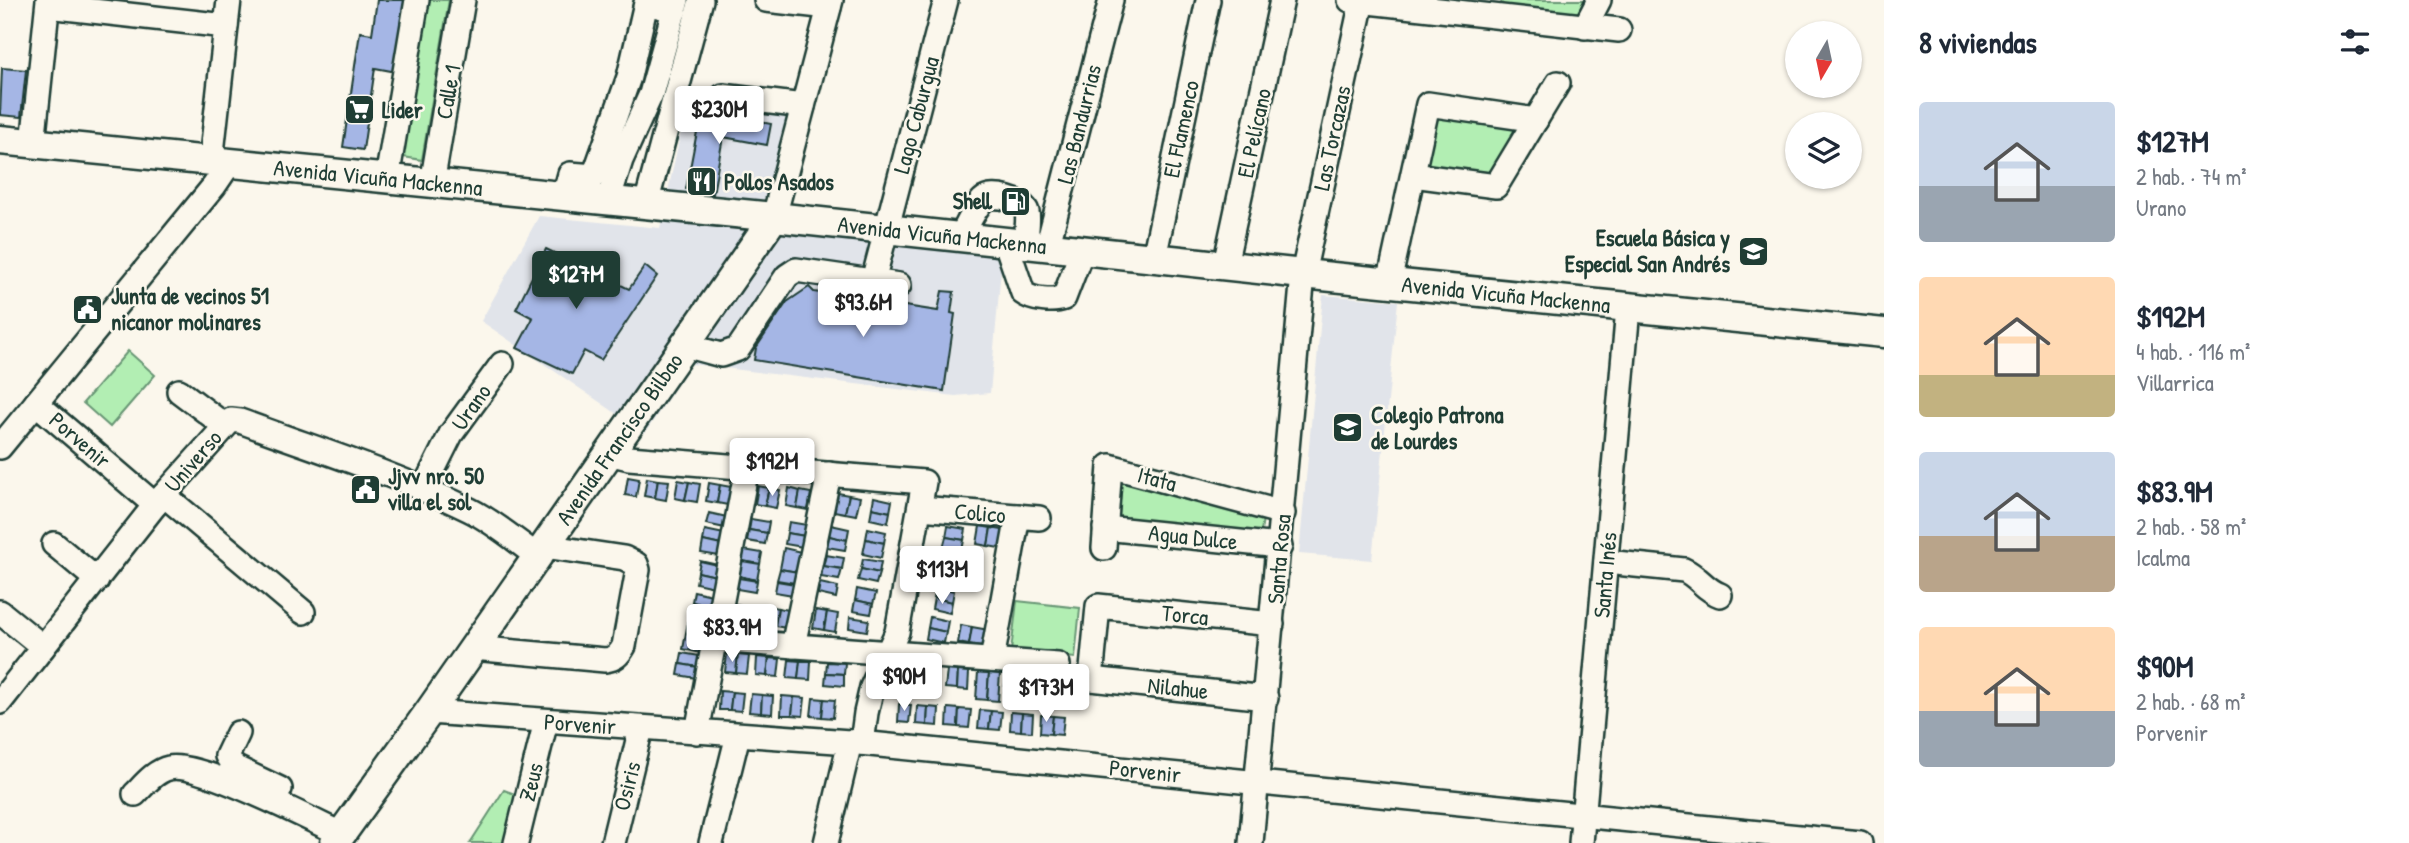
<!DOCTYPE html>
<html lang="es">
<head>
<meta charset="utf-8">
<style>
	:root { --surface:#fff; --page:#f2f2f3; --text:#1f2937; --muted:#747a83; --accent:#1f3d34 }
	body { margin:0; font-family:"Patrick Hand",sans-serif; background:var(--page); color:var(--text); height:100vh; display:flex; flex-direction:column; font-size:26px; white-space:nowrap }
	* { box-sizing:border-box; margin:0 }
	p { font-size:23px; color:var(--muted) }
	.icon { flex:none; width:38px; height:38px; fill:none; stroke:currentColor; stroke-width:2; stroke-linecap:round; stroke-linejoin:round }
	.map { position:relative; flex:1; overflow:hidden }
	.details { display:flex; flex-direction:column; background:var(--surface); width:525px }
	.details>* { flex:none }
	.needle { width:46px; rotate:189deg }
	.fabs { position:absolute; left:1785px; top:21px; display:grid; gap:14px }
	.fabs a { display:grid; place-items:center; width:77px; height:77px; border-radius:50%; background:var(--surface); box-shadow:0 2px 5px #0004; font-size:35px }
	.price { position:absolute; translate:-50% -60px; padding:0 16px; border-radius:7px; background:#fff; color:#222; font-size:23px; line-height:46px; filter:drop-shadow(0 2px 4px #0008) }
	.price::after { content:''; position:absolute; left:50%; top:42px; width:21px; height:16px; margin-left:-10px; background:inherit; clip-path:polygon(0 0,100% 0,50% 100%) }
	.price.on { background:var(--accent); color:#fff }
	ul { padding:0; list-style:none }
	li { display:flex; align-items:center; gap:21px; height:175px; padding:0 35px }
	li span { display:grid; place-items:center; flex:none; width:196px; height:140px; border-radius:7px; color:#555 }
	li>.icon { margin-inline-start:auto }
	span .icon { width:84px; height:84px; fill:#fffc; stroke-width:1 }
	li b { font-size:30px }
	h2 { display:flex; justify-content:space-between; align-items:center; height:84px; padding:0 35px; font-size:30px }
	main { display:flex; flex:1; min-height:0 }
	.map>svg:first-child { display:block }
	.built { fill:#e1e4ea }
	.green { fill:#b2eeb3; stroke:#689674; stroke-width:2 }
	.building { fill:#a5b6e5; stroke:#1f3d34; stroke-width:2 }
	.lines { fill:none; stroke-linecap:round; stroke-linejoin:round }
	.minor-casing { stroke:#1f3d34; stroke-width:28 }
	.major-casing { stroke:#1f3d34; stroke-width:33 }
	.minor { stroke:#fbf7ec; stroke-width:23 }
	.major { stroke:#fbf7ec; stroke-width:28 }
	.labels { text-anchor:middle; stroke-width:5; stroke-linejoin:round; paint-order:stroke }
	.street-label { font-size:23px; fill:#1f3d34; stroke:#fbf7ec }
	.poi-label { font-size:23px; font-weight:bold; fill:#1f3d34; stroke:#fbf7ec; text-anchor:start }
</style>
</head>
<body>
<main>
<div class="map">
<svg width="1884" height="843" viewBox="0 0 1884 843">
	<rect width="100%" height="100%" fill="#fbf7ec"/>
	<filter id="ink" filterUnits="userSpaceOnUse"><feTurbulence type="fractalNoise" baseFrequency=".0143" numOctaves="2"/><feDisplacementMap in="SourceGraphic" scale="14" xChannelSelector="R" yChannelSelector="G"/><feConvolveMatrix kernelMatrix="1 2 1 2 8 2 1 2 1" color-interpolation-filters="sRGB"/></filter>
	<g filter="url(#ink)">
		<g class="built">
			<path d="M688,99L793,111L758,227L1002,258L990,393L955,396L691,364L645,433L481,321L539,216L660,228Z"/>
			<path d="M1323,295L1398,301L1372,560L1299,554Z"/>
		</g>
		<g class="green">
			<path d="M422,0H449L422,160L397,156Z"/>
			<path d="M1502,0H1591L1581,18L1500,8Z"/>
			<path d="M1434,111L1522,123L1492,177L1422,167Z"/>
			<path d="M128,351L155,375L110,427L83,403Z"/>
			<path d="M1117,479L1264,511L1260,539L1113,519Z"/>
			<path d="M1017,601L1080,608L1075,658L1011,651Z"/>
			<path d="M504,790L520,796L510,843H470Z"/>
		</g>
		<g class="building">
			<path d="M377,0H413L402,73L375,68L363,150L343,147L360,32L372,34Z"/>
			<path d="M2,68L26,70L21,117L0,115Z"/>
			<path d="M701,111L771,124L767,145L723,137L713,194L686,189Z"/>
			<path d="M546,249L629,289L645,266L657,276L601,360L584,351L572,374L517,348L533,318L516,309Z"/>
			<path d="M809,287L814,292L938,311L942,291L954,292L951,313L955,314L944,391L754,360L756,348L787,302Z"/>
			<path d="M628,477L639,479L636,497L625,495Z"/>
			<path d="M647,478L658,480L655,498L644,496Z"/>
			<path d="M658,480L669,481L666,500L655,498Z"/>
			<path d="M678,480L689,482L685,500L675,498Z"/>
			<path d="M689,482L700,484L697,502L685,500Z"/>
			<path d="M709,483L720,485L717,503L706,501Z"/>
			<path d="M720,485L731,487L728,505L717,503Z"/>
			<path d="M758,486L769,488L765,506L755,504Z"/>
			<path d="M769,488L780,490L776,508L765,506Z"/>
			<path d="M789,488L800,491L797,508L786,506Z"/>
			<path d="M800,491L811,493L808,510L797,508Z"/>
			<path d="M838,493L849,495L845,513L834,511Z"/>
			<path d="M849,495L860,497L856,515L845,513Z"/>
			<path d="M874,497L892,501L890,512L872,508Z"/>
			<path d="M872,508L890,512L888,523L870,519Z"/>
			<path d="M709,513L727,517L725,528L706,524Z"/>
			<path d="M751,519L769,522L767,533L749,530Z"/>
			<path d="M789,522L807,525L805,536L787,533Z"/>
			<path d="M831,525L849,529L847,540L829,536Z"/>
			<path d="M948,526L966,529L964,540L946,537Z"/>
			<path d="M980,526L991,528L988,546L977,544Z"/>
			<path d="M868,528L886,532L884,543L866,539Z"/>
			<path d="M991,528L1008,531L1005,549L988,546Z"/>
			<path d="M705,530L724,534L721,545L703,541Z"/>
			<path d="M749,530L767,533L765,544L747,541Z"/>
			<path d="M787,533L805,536L803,547L785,544Z"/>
			<path d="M829,536L847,540L845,550L827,547Z"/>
			<path d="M946,537L964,540L962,551L943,548Z"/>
			<path d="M866,539L884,543L881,558L863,554Z"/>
			<path d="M703,541L721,545L719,556L701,553Z"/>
			<path d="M784,548L801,552L798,572L780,569Z"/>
			<path d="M744,550L762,553L760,564L742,561Z"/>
			<path d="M943,552L961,555L958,570L940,567Z"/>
			<path d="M826,555L844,558L842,569L823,566Z"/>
			<path d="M863,559L881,562L879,573L861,569Z"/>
			<path d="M700,561L718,565L716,576L698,572Z"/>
			<path d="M742,561L760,564L757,580L739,576Z"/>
			<path d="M823,566L842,569L839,580L821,577Z"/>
			<path d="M940,567L958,570L956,581L938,578Z"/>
			<path d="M780,569L798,572L795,583L777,580Z"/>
			<path d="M861,569L879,573L876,584L858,580Z"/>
			<path d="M698,572L716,576L714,587L696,583Z"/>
			<path d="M739,578L757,581L755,592L737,589Z"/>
			<path d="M777,581L795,584L793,595L775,592Z"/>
			<path d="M820,583L838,587L836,598L818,594Z"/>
			<path d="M936,587L954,591L952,602L934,598Z"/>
			<path d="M857,589L876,593L873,604L855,600Z"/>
			<path d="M694,591L712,595L710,606L692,602Z"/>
			<path d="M934,598L952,602L950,613L932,609Z"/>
			<path d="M855,600L873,604L871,614L853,611Z"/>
			<path d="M692,602L710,606L708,617L690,613Z"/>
			<path d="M735,604L747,606L743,624L732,622Z"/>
			<path d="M747,606L758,608L754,626L743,624Z"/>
			<path d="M767,606L778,608L775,626L764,625Z"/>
			<path d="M778,608L789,610L786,628L775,626Z"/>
			<path d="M816,610L827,612L824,630L813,628Z"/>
			<path d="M827,612L838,614L835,632L824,630Z"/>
			<path d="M850,617L869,620L867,631L849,628Z"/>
			<path d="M930,617L948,621L946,632L928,628Z"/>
			<path d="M688,622L706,625L704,636L686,633Z"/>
			<path d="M961,625L972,627L969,645L958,643Z"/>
			<path d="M972,627L989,630L986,648L969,645Z"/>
			<path d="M928,628L946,632L944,643L926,639Z"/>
			<path d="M686,633L704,636L701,653L683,649Z"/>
			<path d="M682,653L700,656L698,667L680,664Z"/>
			<path d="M727,654L738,655L736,673L725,672Z"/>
			<path d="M738,655L749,656L747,674L736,673Z"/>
			<path d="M757,657L769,658L767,676L756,675Z"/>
			<path d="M769,658L780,659L778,677L767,676Z"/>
			<path d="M789,660L800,661L798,679L787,678Z"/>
			<path d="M800,661H811L810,680L798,679Z"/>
			<path d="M827,662L845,663L844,674L826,673Z"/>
			<path d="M680,664L698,667L696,678L678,675Z"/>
			<path d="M912,669L931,670L930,681L912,680Z"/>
			<path d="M947,670L958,671L957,689L945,688Z"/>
			<path d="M958,671L969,672L968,690L957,689Z"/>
			<path d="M978,672L989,673L987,700L976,699Z"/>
			<path d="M826,673L844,674V686L825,684Z"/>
			<path d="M989,673L1000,674L998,701L987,700Z"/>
			<path d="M1006,674L1020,675L1019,694L1004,692Z"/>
			<path d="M1020,675L1031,676L1030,695L1019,694Z"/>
			<path d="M1040,677L1051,678L1050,696L1038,695Z"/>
			<path d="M1051,678L1062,679L1061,697L1050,696Z"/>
			<path d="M912,680L930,681L929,692L911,691Z"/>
			<path d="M720,691L732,692L730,710H719Z"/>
			<path d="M732,692L743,693L741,711L730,710Z"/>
			<path d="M751,694L762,695L761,713L749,712Z"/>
			<path d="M762,695L773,696L772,714L761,713Z"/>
			<path d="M782,696L794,697L792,715H781Z"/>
			<path d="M794,697L805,698L803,716L792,715Z"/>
			<path d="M813,698L824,699L822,717L811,716Z"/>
			<path d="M824,699L835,700L833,718L822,717Z"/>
			<path d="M899,704L911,705L909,723L898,722Z"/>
			<path d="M917,706L928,707L927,725L916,724Z"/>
			<path d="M928,707L939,708L938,726L927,725Z"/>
			<path d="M948,708L959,709L958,727L947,726Z"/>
			<path d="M959,709L971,710L969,728L958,727Z"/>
			<path d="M980,710L991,711L989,729L978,728Z"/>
			<path d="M991,711L1002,712L1000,730L989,729Z"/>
			<path d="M1011,712L1022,713L1021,731L1010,730Z"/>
			<path d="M1022,713L1033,714L1032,732L1021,731Z"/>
			<path d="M1041,715L1053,716L1051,734L1040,733Z"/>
			<path d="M1053,716L1064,717L1062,735L1051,734Z"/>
		</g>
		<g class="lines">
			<defs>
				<g id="minor">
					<path d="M766,0L829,7"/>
					<path d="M1350,0L1619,30"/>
					<path d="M48,6L226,26"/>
					<path d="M1585,27L1599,0"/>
					<path d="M723,96L803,106"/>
					<path d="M33,144L48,0"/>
					<path d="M211,162L229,0"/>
					<path d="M1413,175L1496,186L1558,83"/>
					<path d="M387,179L417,0"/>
					<path d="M432,184L463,0"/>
					<path d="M564,196L570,174L594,176L629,77L646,3L675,10"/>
					<path d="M608,201L621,160L651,94L677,0"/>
					<path d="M646,204L701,0"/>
					<path d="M774,217L831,0"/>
					<path d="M960,238C967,226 974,209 983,200C992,192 1024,200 1027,212C1029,221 1026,235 1025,245"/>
					<path d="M1006,243L1023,293C1032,300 1053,302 1064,298L1082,251"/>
					<path d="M1047,248L1111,0"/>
					<path d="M1154,258L1208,0"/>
					<path d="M1225,265L1282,0"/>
					<path d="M873,281L946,0"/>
					<path d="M1389,283L1428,104L1536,120"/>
					<path d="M684,345L721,355L738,349L787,276L796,270L899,285"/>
					<path d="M179,391L224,425"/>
					<path d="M36,403L155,505"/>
					<path d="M0,447L214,186L229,164"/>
					<path d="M608,453L629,458L924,482L897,632L872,687L866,713L862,743"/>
					<path d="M423,490L451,434L502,364"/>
					<path d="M164,495L303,612"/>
					<path d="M920,508L1039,518"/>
					<path d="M1105,528L1280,546"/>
					<path d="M54,544L97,580"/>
					<path d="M1104,548L1110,466L1283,513"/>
					<path d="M1606,562L1684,570C1698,576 1705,590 1720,595"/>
					<path d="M0,612L43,647"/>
					<path d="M714,640L1058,665"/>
					<path d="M793,646L829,474"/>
					<path d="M473,648L605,660C615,659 619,655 624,646L638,570L636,564L624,558L544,546"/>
					<path d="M992,660L1018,516"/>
					<path d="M1266,698L1091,679L1098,606L1272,624"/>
					<path d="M0,702L155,505L231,420L240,421C315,449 399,475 470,510C494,522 515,540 537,556"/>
					<path d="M429,712L850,742L1860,843"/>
					<path d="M697,732L747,468"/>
					<path d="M238,733L227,756L234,767L280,789"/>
					<path d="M135,794C144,785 155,771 169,768C198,761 309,819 341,834"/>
					<path d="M516,843L546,721"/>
					<path d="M613,843L641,728"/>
					<path d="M711,843L738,735"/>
					<path d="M826,843L850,742"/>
					<path d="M1251,843L1303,274L1362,1"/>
					<path d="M1581,843L1628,308"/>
				</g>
				<g id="major">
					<path id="s1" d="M0,140L774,217L1303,274L1884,333"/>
					<path id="s2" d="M335,843L429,712L774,217"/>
				</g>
			</defs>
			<use href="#minor" class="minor-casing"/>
			<use href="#major" class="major-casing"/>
			<use href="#minor" class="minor"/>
			<use href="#major" class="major"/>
		</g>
	</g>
	<defs>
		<symbol id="supermarket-square" viewBox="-11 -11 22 22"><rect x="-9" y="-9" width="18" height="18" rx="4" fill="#1f3d34" stroke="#fbf7ec"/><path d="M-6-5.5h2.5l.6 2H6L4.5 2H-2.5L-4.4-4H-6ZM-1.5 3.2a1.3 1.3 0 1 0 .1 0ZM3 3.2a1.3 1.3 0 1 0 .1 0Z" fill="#fff"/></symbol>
		<symbol id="restaurant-square" viewBox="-11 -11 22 22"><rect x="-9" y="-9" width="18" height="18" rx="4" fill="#1f3d34" stroke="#fbf7ec"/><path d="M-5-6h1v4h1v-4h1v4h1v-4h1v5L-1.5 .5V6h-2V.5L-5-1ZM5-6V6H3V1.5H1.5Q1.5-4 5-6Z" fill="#fff"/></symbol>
		<symbol id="fuel-square" viewBox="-11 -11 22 22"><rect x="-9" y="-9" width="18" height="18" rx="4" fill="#1f3d34" stroke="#fbf7ec"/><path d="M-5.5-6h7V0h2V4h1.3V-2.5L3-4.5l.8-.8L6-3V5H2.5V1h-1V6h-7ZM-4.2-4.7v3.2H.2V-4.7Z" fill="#fff"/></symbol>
		<symbol id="school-square" viewBox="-11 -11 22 22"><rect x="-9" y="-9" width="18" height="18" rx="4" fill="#1f3d34" stroke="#fbf7ec"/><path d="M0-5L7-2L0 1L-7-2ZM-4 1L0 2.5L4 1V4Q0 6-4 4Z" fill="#fff"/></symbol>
		<symbol id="civic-square" viewBox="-11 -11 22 22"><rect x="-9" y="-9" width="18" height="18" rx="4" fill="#1f3d34" stroke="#fbf7ec"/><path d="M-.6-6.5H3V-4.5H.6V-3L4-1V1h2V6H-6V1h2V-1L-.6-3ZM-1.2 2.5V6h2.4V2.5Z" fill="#fff"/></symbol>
	</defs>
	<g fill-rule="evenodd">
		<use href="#supermarket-square" x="342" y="92" width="35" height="35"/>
		<use href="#restaurant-square" x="684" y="164" width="35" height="35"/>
		<use href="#fuel-square" x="998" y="184" width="35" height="35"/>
		<use href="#school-square" x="1736" y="234" width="35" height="35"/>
		<use href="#civic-square" x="70" y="292" width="35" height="35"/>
		<use href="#school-square" x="1330" y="410" width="35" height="35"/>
		<use href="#civic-square" x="348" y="472" width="35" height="35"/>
	</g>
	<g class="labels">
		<g class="street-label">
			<text transform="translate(448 92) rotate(-80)" y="8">Calle 1</text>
			<text transform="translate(916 115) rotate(-75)" y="8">Lago Caburgua</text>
			<text transform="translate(1079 124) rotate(-76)" y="8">Las Bandurrias</text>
			<text transform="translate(1181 129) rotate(-78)" y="8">El Flamenco</text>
			<text transform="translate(1254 133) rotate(-78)" y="8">El Pelícano</text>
			<text transform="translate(1332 138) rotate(-78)" y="8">Las Torcazas</text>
			<text dy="8" stroke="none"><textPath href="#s1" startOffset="380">Avenida Vicuña Mackenna</textPath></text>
			<text dy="8" stroke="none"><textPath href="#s1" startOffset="947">Avenida Vicuña Mackenna</textPath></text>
			<text dy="8" stroke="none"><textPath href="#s1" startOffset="1514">Avenida Vicuña Mackenna</textPath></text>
			<text transform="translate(471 407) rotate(-55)" y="8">Urano</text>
			<text dy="8" stroke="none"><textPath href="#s2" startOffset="494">Avenida Francisco Bilbao</textPath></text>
			<text transform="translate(80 440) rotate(41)" y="8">Porvenir</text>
			<text transform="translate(193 461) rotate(-49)" y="8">Universo</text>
			<text transform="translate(1157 479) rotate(15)" y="8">Itata</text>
			<text transform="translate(980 513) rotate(5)" y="8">Colico</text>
			<text transform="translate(1193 537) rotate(6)" y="8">Agua Dulce</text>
			<text transform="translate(1279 559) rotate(-85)" y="8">Santa Rosa</text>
			<text transform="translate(1605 575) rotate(-85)" y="8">Santa Inés</text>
			<text transform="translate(1185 615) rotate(6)" y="8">Torca</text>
			<text transform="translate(1178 688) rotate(6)" y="8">Nilahue</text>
			<text transform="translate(580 724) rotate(4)" y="8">Porvenir</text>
			<text transform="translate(1145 771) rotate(6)" y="8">Porvenir</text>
			<text transform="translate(531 782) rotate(-76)" y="8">Zeus</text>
			<text transform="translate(627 786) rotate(-76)" y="8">Osiris</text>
		</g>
		<g class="poi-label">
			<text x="382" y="118">Lider</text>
			<text x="724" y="190">Pollos Asados</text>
			<text x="992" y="209" text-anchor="end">Shell</text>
			<text x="1730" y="246" text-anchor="end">Escuela Básica y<tspan x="1730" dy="26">Especial San Andrés</tspan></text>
			<text x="111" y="304">Junta de vecinos 51<tspan x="111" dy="26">nicanor molinares</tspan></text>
			<text x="1371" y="423">Colegio Patrona<tspan x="1371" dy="26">de Lourdes</tspan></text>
			<text x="388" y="484">Jjvv nro. 50<tspan x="388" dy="26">villa el sol</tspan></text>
		</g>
	</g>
</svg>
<div class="fabs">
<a><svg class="needle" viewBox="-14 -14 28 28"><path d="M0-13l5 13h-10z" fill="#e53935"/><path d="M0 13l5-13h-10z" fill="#747a83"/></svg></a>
<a><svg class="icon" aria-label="layers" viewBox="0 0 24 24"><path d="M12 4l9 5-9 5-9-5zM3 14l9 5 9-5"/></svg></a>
</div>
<b class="price" style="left:719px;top:146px">$230M</b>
<b class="price on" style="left:576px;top:311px">$127M</b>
<b class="price" style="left:863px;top:339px">$93.6M</b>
<b class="price" style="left:772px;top:498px">$192M</b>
<b class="price" style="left:942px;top:606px">$113M</b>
<b class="price" style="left:732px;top:664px">$83.9M</b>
<b class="price" style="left:904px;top:713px">$90M</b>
<b class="price" style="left:1046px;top:724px">$173M</b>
</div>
<section class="details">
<h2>8 viviendas<svg class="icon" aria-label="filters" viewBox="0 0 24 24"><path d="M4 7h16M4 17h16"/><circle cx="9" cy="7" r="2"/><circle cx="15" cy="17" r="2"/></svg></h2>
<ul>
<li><span style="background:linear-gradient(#c9d6e8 60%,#9aa5b1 0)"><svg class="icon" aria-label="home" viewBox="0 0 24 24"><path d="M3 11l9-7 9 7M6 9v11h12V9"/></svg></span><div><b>$127M</b><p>2 hab. · 74 m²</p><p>Urano</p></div></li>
<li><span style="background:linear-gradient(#ffd9b3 70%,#c2b280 0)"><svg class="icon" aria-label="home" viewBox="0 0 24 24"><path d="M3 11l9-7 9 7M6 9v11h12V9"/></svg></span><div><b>$192M</b><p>4 hab. · 116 m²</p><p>Villarrica</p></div></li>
<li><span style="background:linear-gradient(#c9d6e8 60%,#b9a48a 0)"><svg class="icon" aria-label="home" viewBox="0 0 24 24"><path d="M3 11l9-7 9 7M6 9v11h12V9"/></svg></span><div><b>$83.9M</b><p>2 hab. · 58 m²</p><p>Icalma</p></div></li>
<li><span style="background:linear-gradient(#ffd9b3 60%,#9aa5b1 0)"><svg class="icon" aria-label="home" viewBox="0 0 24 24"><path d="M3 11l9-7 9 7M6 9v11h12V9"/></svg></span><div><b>$90M</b><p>2 hab. · 68 m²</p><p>Porvenir</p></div></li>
</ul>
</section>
</main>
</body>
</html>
